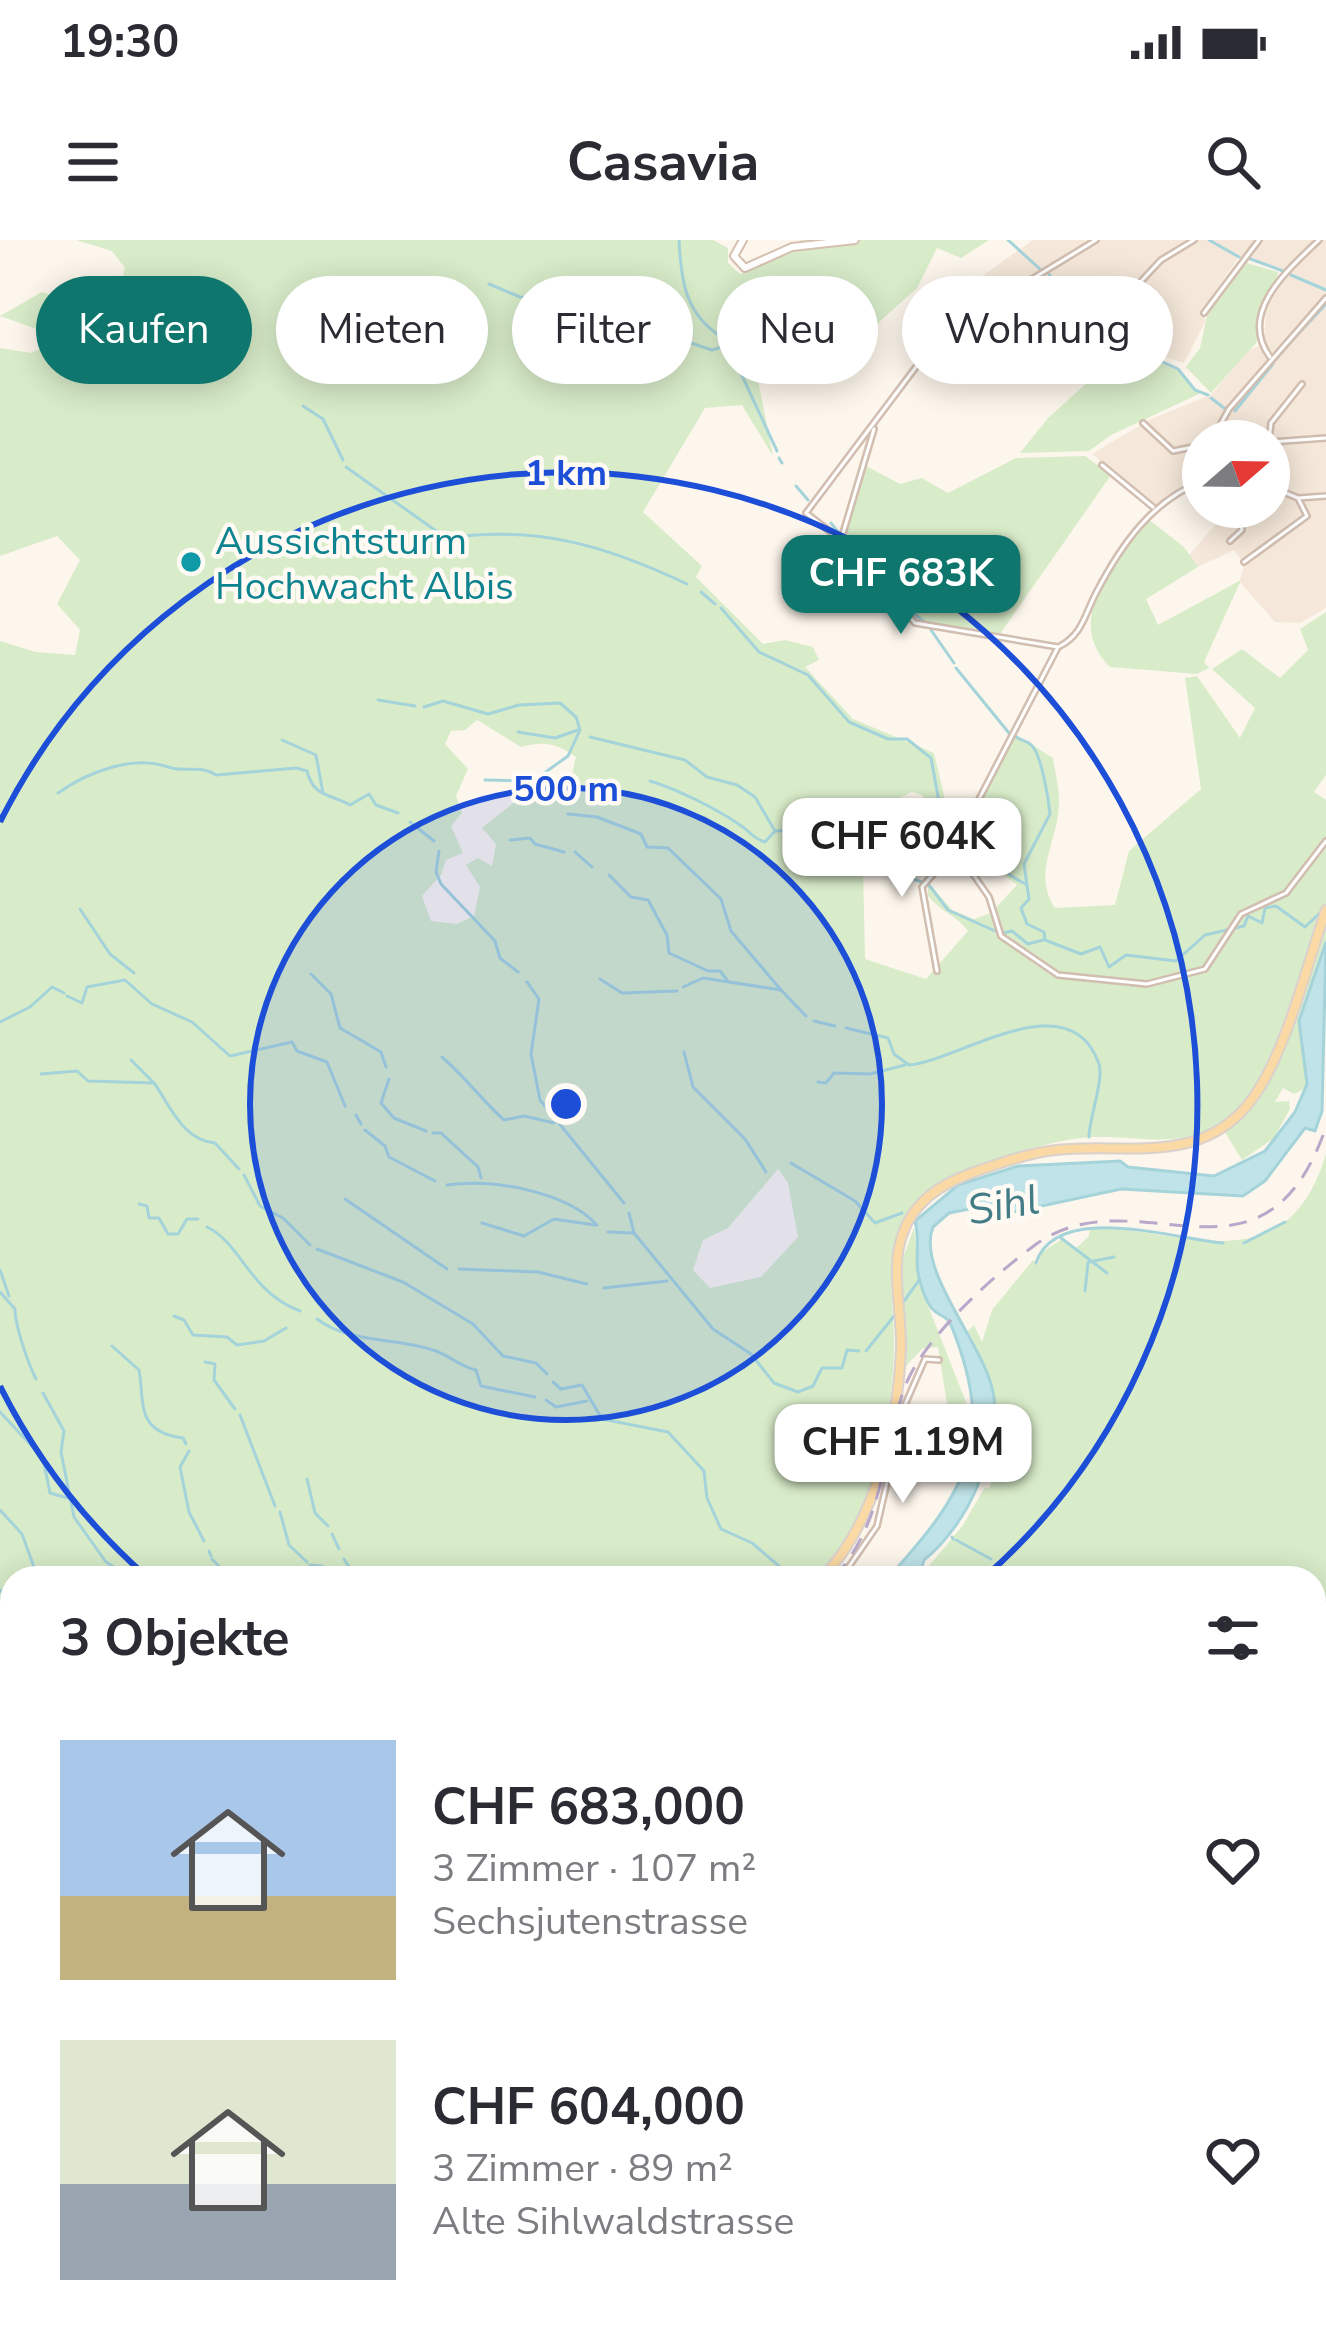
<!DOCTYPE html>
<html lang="de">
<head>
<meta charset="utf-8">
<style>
	:root { --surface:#fff; --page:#f7f7f7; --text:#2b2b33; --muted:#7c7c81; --accent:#0f766e }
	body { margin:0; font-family:"Nunito Sans",sans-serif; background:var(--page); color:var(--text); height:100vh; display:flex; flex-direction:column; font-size:45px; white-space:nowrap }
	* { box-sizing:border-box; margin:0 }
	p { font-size:39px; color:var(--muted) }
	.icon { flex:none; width:66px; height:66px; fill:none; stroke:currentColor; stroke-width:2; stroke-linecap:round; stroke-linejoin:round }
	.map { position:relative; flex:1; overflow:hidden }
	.sheet { position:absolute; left:0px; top:1326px; width:1326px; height:771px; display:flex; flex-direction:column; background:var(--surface); border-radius:36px 36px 0 0; box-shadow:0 6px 30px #0003 }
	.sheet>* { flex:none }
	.hud { position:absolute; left:36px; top:36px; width:1254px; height:108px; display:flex; gap:24px }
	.needle { width:78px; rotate:70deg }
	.buttons { position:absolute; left:1182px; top:180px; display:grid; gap:24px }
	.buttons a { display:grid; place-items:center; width:108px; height:108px; border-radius:50%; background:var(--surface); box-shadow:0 6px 30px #0003; font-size:60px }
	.price { position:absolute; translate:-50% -102px; padding:0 27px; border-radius:24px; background:#fff; color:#222; font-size:39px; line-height:78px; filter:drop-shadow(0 3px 6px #0008) }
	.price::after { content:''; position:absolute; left:50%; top:72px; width:36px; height:27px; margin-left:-18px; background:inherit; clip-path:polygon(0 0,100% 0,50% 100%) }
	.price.on { background:var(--accent); color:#fff }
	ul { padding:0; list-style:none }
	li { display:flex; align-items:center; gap:36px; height:300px; padding:0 60px }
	li span { display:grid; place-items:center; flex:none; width:336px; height:240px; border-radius:0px; color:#555 }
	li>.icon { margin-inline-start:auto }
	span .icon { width:144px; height:144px; fill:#fffc; stroke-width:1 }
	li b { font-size:51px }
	h2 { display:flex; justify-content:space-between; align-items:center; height:144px; padding:0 60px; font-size:51px }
	.chip { padding:0 42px; border-radius:54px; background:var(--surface); box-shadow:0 6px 30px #0003; font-size:42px; line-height:108px }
	.chip.on { background:var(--accent); color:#fff }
	.status { display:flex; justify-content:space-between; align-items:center; height:84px; padding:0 60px; background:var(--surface); direction:ltr }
	.status svg { height:33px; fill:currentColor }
	header { display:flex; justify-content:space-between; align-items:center; height:156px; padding:0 60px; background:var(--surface); font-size:54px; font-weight:700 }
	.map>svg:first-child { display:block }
	.residential { fill:#f5e8da }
	.green { fill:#d8ecc9; fill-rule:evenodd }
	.water { fill:#bfe3e8; stroke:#a5d3da; stroke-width:3 }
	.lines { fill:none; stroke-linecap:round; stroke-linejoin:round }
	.stream { stroke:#a5d3da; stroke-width:3 }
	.street-casing { stroke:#d1beb0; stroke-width:8 }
	.secondary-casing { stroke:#d6c0b0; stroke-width:10 }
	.primary-casing { stroke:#dad1cd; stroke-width:12 }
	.highway-casing { stroke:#dad1cd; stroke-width:15 }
	.street { stroke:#fff; stroke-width:3 }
	.secondary { stroke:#fff; stroke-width:6 }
	.primary { stroke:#fbd9a5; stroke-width:8 }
	.highway { stroke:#f7b7a3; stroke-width:10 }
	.rail { stroke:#b9a8c9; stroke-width:3; stroke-dasharray:18 12; stroke-linecap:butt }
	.ring { fill:none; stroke:#1d4ed8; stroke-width:6 }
	.culture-dot { fill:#0f9aa8; stroke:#fffaf3; stroke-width:4.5 }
	.labels { text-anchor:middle; stroke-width:9; stroke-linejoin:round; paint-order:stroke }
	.culture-label { font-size:39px; fill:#0d838f; stroke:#fffaf3; text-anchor:start }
	.water-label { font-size:42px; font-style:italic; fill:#437c86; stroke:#fffaf3 }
	.centre { fill:#1d4ed8; stroke:#fffaf3; stroke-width:6 }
	.ring-label { font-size:36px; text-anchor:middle; font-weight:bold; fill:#1d4ed8; stroke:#fffaf3; stroke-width:9; stroke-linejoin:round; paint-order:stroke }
</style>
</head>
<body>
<div class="status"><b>19:30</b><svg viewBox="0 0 49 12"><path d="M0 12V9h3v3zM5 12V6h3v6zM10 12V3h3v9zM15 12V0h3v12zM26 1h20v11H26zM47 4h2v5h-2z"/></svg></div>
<header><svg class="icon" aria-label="menu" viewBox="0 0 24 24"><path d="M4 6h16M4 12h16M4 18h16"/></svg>Casavia<svg class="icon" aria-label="search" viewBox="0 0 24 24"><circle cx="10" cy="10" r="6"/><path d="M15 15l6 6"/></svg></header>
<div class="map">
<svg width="1326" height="2095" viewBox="0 0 1326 2095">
	<rect width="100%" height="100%" fill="#fdf6ec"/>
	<g class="residential">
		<path d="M1033,0H1326V368L1300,383L1275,382L1240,342L1244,324L1234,310L1198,327L1189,315L1231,267H1269V201H1203V239L1154,266L1092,214L1149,180L1212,154L1248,110L1264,104L1266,68L1285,32L1239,17L1202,70L1206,80L1184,123L1155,114L1103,71L1013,137L984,95L991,64L975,41Z"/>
		<path d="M1326,2000V2095H1310L1321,2082L1314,2078V2013Z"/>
	</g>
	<g class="green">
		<path d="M76,0H713L728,8V23L740,34L796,10L801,0H989L961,18L937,8L917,48L869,91L834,60L816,65L800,57L776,67L761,85L774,121L769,131L754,120L773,216L742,165L705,168L643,272L702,326L696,337L763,404L785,400L813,407L819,420L805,427L853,479L934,513L954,597L945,598L922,555L912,552L899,558L911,584L899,612L891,596L862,583L848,612L863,627L865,719L926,739L968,691C957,676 940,671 928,656V642L952,670L974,679L991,673L1017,645L958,599L1015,494L1053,518C1055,533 1060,551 1059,566C1057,603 1032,633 1055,668L1115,665L1129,611L1201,549L1185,438L1197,436L1240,498L1255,468L1212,429L1242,409L1280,438L1308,410L1300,389L1326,372V535L1314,552L1326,560V702L1299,781L1306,848L1294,854L1283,848L1275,862L1289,861L1290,869L1274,898L1242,920L1220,884C1175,909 1144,896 1096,897C1057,897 966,925 932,949C874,990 895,1048 894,1108C893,1183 870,1285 815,1338H12V2085H65L62,2095H0V401L36,412L75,415L80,390L57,364L80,320L57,296L0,316V108L31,113L62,98L0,76L42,52L90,68L118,54L125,28L112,11ZM477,480L521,507C544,501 556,503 576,517L569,547L546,537L482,588L496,604L492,626L478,618L466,625L480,647L474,676L457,684L431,681L422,656L441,635L446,620L463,613L451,586L462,573L456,556L468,529L445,504L451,491L465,490ZM778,929L788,943L798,997L761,1037L710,1048L693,1030L703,1000L728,988Z"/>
		<path d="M1243,22L1278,32L1277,38L1257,76V102L1211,153L1186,127L1200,108L1208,72Z"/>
		<path d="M1127,107L1177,130L1199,154L1111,195L1089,211L1020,213L1048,178Z"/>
		<path d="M1085,216L1111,235L1000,394L928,384L889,350L847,301L845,293L866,226L900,244L922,238L948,253L1016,218Z"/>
		<path d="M1148,279L1184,307L1198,327L1146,359L1158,385L1241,340L1204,422L1209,428L1197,434L1110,427C1061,377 1118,323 1148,279Z"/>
		<path d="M1326,914V1982L1314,1972V1338H919L963,1285L985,1247L989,1249L995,1232L989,1229C1002,1175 993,1139 968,1091L974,1085L982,1102L992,1070L1033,1020L1038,1024L1042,1012L1062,999L1074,1010L1089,996L1090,987C1189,990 1286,1045 1326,914Z"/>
		<path d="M914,988L921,1048L975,1185L962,1234L948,1221L952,1196L938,1107L923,1108L906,1126L901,1023Z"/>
		<path d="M110,2085H1160L1149,2095H109Z"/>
	</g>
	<path class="water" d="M1326,702L1322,871L1315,891L1305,888L1265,941L1243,956L1121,949L1004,974L969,969L949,973L933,987C915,1032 989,1109 994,1158C998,1189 988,1219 977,1247C967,1272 946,1303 924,1320L919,1338H888C965,1253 997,1203 953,1090C944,1065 934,1087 921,1045C913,1024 921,1002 915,981L958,945L1018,926L1120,921L1128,927L1214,936L1265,911L1295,872L1307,844L1299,781Z"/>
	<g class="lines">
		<g class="stream">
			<path d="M679,0C681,41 685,76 725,99L777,211"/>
			<path d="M1008,0L1041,30"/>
			<path d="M1209,0L1239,17"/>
			<path d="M1248,18L1283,31"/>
			<path d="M1049,34L1068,63"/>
			<path d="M1291,35L1326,50"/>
			<path d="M489,44L520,57L552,59L618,92H658L712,110L725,106"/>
			<path d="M1070,65L1085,84L1107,78L1135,109L1178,129L1195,150L1208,155"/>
			<path d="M1302,90L1325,65"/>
			<path d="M1274,121L1300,92"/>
			<path d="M1211,158L1224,168"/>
			<path d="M303,166L323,179L343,220"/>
			<path d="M1235,171L1273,124"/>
			<path d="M779,218L782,223"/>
			<path d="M346,227L446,298C538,285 607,306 687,344"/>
			<path d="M796,246L808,260"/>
			<path d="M831,283L838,292"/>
			<path d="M701,352L715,364"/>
			<path d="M890,353L924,382"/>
			<path d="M721,368L759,412L808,435L849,482L888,499H907L931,518L940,567L952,594"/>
			<path d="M931,390L954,423"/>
			<path d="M956,428L1009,493"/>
			<path d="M378,460L415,466"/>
			<path d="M424,467L443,461L488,474L519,465L560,463L576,477L580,490"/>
			<path d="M518,492L555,498L578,490"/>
			<path d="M1015,496C1019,500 1025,500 1030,504C1042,512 1049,564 1050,574L1024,624L1029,659L1021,668L1027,684L1044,692L1045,700L1081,714L1100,707L1109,727L1126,715L1176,721L1205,695L1244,686L1248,676L1262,683L1265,668L1276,666L1305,687L1320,673"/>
			<path d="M590,497L685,520L707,537L737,545L755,557L775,591L796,590L838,610L852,625L883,629"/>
			<path d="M282,500L316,515L323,553"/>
			<path d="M485,540L533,541L568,516L579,492"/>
			<path d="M650,541C677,549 717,569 740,585C750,591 752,598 765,602L775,591"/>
			<path d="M58,553C89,531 134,515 168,527C185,533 200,524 216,535L296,528L307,531C314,558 329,553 350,565L369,554L376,565L398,573"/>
			<path d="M568,574L597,577L641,594L647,607L668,608L721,659L731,691L781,750"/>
			<path d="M410,582L434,601"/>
			<path d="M961,596C988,611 1001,633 1026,644"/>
			<path d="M510,600L530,598L535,604L564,612"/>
			<path d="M439,611L436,632L441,644L495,701L500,718L518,732"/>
			<path d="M575,612L592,627"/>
			<path d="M895,633L922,642"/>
			<path d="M609,635L631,657L648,660L667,695L669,713L708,731H720L727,740"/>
			<path d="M929,645L948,670L995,691"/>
			<path d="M80,669L110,714L134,733"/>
			<path d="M1003,693L1012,691L1028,704L1043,700"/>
			<path d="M311,734L331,754L340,788L381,812L386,827"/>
			<path d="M600,739L622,753L677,751"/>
			<path d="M527,742L539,759L531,814L540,860L624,963"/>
			<path d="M683,747L703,738L781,750L806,776"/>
			<path d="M67,756L82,763L87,747L125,740L152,764L192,782L230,816L292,802L297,811L327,822L345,866"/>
			<path d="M814,781L835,786"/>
			<path d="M0,782L30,767L52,747L64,753"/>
			<path d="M846,788L888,798L894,814L909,825C958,821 1070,740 1099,824C1104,840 1089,879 1089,897"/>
			<path d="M684,812L693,847L745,899L766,932"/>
			<path d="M442,817C464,836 481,859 504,880L524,876L554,883"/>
			<path d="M131,820L154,843"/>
			<path d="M41,834L77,831L88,841L154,843C170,865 182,900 215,903L239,929"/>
			<path d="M389,839L381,863L394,878L426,891"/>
			<path d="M818,842L826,843L834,833L870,834L905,825"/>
			<path d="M356,875L361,884"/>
			<path d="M365,890L385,906L389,917L435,941"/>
			<path d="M433,893H441L478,927L481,938"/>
			<path d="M791,923L855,961L875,983L902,973"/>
			<path d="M244,935L260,966L283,978L310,1005"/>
			<path d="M447,945C489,938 566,951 597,985"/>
			<path d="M345,959L447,1029"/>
			<path d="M139,964L147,966L149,978H159L168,994H178L187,979H198"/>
			<path d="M629,973L634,993"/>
			<path d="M482,983L524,996L554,979L595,985"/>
			<path d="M207,987C242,1004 249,1052 300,1071"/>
			<path d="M608,992L634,993L713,1089L751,1114L774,1143L798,1152L813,1146L822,1128H842L847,1110L859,1111"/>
			<path d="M1061,998L1107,1033"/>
			<path d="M1244,1003L1285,982"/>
			<path d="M317,1009L403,1042L473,1084L503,1116L536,1123L547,1134"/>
			<path d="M1089,1022L1114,1017"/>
			<path d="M1036,1023C1056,961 1176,999 1223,1003"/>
			<path d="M459,1029L538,1032L587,1044"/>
			<path d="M0,1030L9,1056"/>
			<path d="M604,1048L667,1041"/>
			<path d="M1085,1051L1088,1023"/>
			<path d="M0,1052L15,1069C15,1086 28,1123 36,1139"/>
			<path d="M904,1061L920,1039"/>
			<path d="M174,1076L184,1080L193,1095L227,1097L237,1105L264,1101L286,1088"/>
			<path d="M317,1079C350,1104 395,1097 433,1110C449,1115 459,1126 476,1130L481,1146L535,1157"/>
			<path d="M112,1106L139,1130C145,1160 134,1192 183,1198L186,1204"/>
			<path d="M866,1111L894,1076"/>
			<path d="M205,1122L215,1124L214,1140L235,1169"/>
			<path d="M553,1142L561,1149L582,1145L602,1179L668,1192L704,1231L707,1258L721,1289L752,1303L793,1338"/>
			<path d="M43,1153L64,1191L61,1212L74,1277L106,1322L131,1338"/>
			<path d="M546,1160L556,1167L587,1161"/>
			<path d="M0,1172L43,1218L50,1253L71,1259"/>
			<path d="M240,1175L275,1266"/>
			<path d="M189,1211L180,1227L189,1272L204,1301"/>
			<path d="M307,1239L315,1273L328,1286"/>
			<path d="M0,1270L22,1294L38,1338"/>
			<path d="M280,1272L289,1305L307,1322"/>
			<path d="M332,1294L339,1309"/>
			<path d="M952,1297L953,1299"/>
			<path d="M956,1300L991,1319"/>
			<path d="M209,1311L211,1316"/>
			<path d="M212,1319L230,1338"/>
			<path d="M344,1319L356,1338"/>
			<path d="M310,1325L322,1326"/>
			<path d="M334,1331L338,1338"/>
			<path d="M0,1350L9,1361"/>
			<path d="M1314,1411L1326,1405"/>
			<path d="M1,1445L12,1457"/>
			<path d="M0,1583L1,1599L12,1610"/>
			<path d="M0,1771L12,1778"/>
			<path d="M0,1980L12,1984"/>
			<path d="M671,2085L672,2095"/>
			<path d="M730,2095L735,2085"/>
		</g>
		<defs>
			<g id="street">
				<path d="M1132,51L1161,20L1194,0"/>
				<path d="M990,68L984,95L1000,106L1022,103L1066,73"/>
				<path d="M1204,73L1259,0"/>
				<path d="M1270,117C1237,72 1289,29 1319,0"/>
				<path d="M1143,183L1173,211L1203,205"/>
				<path d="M1220,201L1219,187L1229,169L1326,58"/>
				<path d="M1269,201L1271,183L1302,144"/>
				<path d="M1271,202L1326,198"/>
				<path d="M1102,225L1153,267"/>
				<path d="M1269,246L1298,258L1326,256"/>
				<path d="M841,300L874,189"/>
				<path d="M1230,301L1242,290L1236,267"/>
				<path d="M1244,322L1307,276L1298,258"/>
				<path d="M1060,406C1082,395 1085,374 1096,353C1121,305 1152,260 1203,241"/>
				<path d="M1058,407L915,383L841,300L806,273L928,111L996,61L1096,0"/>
				<path d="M954,607L989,657L1001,696L1058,735L1147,744L1205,729L1241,674L1286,653L1326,601"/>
				<path d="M937,731L922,647L950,615L1057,409"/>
				<path d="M841,1338L877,1286L904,1167L925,1119L939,1120"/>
				<path d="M1314,1669L1326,1653"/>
				<path d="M1314,2010L1326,1997"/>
				<path d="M1323,2083L1326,2084"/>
				<path d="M114,2095V2085"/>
				<path d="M385,2095L388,2085"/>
				<path d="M960,2095L969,2085"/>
				<path d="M1210,2095L1226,2085"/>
			</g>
			<path id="secondary" d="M743,0L734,16L745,28L792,7L855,0"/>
			<g id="primary">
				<path d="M822,1338C876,1282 898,1185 901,1108C902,1060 883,1009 918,967C934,948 957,938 980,930C1009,920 1038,910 1069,909C1137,905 1206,923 1253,858C1287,810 1306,727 1326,670"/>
				<path d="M31,2095L34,2085"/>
			</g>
			<g id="highway">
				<path d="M1314,1706L1326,1689"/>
				<path d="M1314,1719L1326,1702"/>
				<path d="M985,2095L994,2085"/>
				<path d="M995,2095L1004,2085"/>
			</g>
		</defs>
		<use href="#street" class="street-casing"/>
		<use href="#secondary" class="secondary-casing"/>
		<use href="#primary" class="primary-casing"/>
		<use href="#highway" class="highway-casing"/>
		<use href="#street" class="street"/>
		<use href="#secondary" class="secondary"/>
		<use href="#primary" class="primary"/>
		<use href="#highway" class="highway"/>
		<g class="rail">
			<path d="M834,1338C888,1276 879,1216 906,1144C925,1097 994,1035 1035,1005C1137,931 1263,1069 1326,887"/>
			<path d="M65,2095L69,2085"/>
		</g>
	</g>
	<circle cx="566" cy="864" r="316" fill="#1d4ed8" fill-opacity=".12"/>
	<g class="ring">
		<circle cx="566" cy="864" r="316"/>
		<path d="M147 1337A632 632 0 0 1 0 1146M0 582A632 632 0 1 1 985 1337"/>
	</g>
	<circle class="culture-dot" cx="191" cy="322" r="12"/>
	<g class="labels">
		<g class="culture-label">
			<text x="215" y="314">Aussichtsturm<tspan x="215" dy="45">Hochwacht Albis</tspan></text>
		</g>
		<g class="water-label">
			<text transform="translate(1003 964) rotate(-10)" y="15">Sihl</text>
		</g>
	</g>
	<circle cx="566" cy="864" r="18" class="centre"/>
	<g class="ring-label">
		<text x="566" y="245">1 km</text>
		<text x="566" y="561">500 m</text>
	</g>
</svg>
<div class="buttons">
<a><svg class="needle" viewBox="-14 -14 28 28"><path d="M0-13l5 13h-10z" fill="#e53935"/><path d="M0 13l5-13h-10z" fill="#7c7c81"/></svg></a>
</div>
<b class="price on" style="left:901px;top:397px">CHF 683K</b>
<b class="price" style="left:902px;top:660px">CHF 604K</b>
<b class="price" style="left:903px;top:1266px">CHF 1.19M</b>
<div class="hud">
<a class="chip on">Kaufen</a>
<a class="chip">Mieten</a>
<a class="chip">Filter</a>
<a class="chip">Neu</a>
<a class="chip">Wohnung</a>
</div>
<section class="sheet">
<h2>3 Objekte<svg class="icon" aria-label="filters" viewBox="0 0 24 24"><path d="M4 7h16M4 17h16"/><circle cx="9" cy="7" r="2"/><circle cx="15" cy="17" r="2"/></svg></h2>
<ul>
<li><span style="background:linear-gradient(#a9c7e8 65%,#c2b280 0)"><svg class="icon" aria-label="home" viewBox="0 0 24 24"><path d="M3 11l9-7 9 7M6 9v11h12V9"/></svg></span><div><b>CHF 683,000</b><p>3 Zimmer · 107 m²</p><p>Sechsjutenstrasse</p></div><svg class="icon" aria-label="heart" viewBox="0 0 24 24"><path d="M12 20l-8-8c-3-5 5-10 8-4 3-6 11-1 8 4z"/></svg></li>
<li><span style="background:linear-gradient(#dfe7d0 60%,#9aa5b1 0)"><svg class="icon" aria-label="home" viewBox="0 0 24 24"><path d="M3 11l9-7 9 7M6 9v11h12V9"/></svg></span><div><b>CHF 604,000</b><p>3 Zimmer · 89 m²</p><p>Alte Sihlwaldstrasse</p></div><svg class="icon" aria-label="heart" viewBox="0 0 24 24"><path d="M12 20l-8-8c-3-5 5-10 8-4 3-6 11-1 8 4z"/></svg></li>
</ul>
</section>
</div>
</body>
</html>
